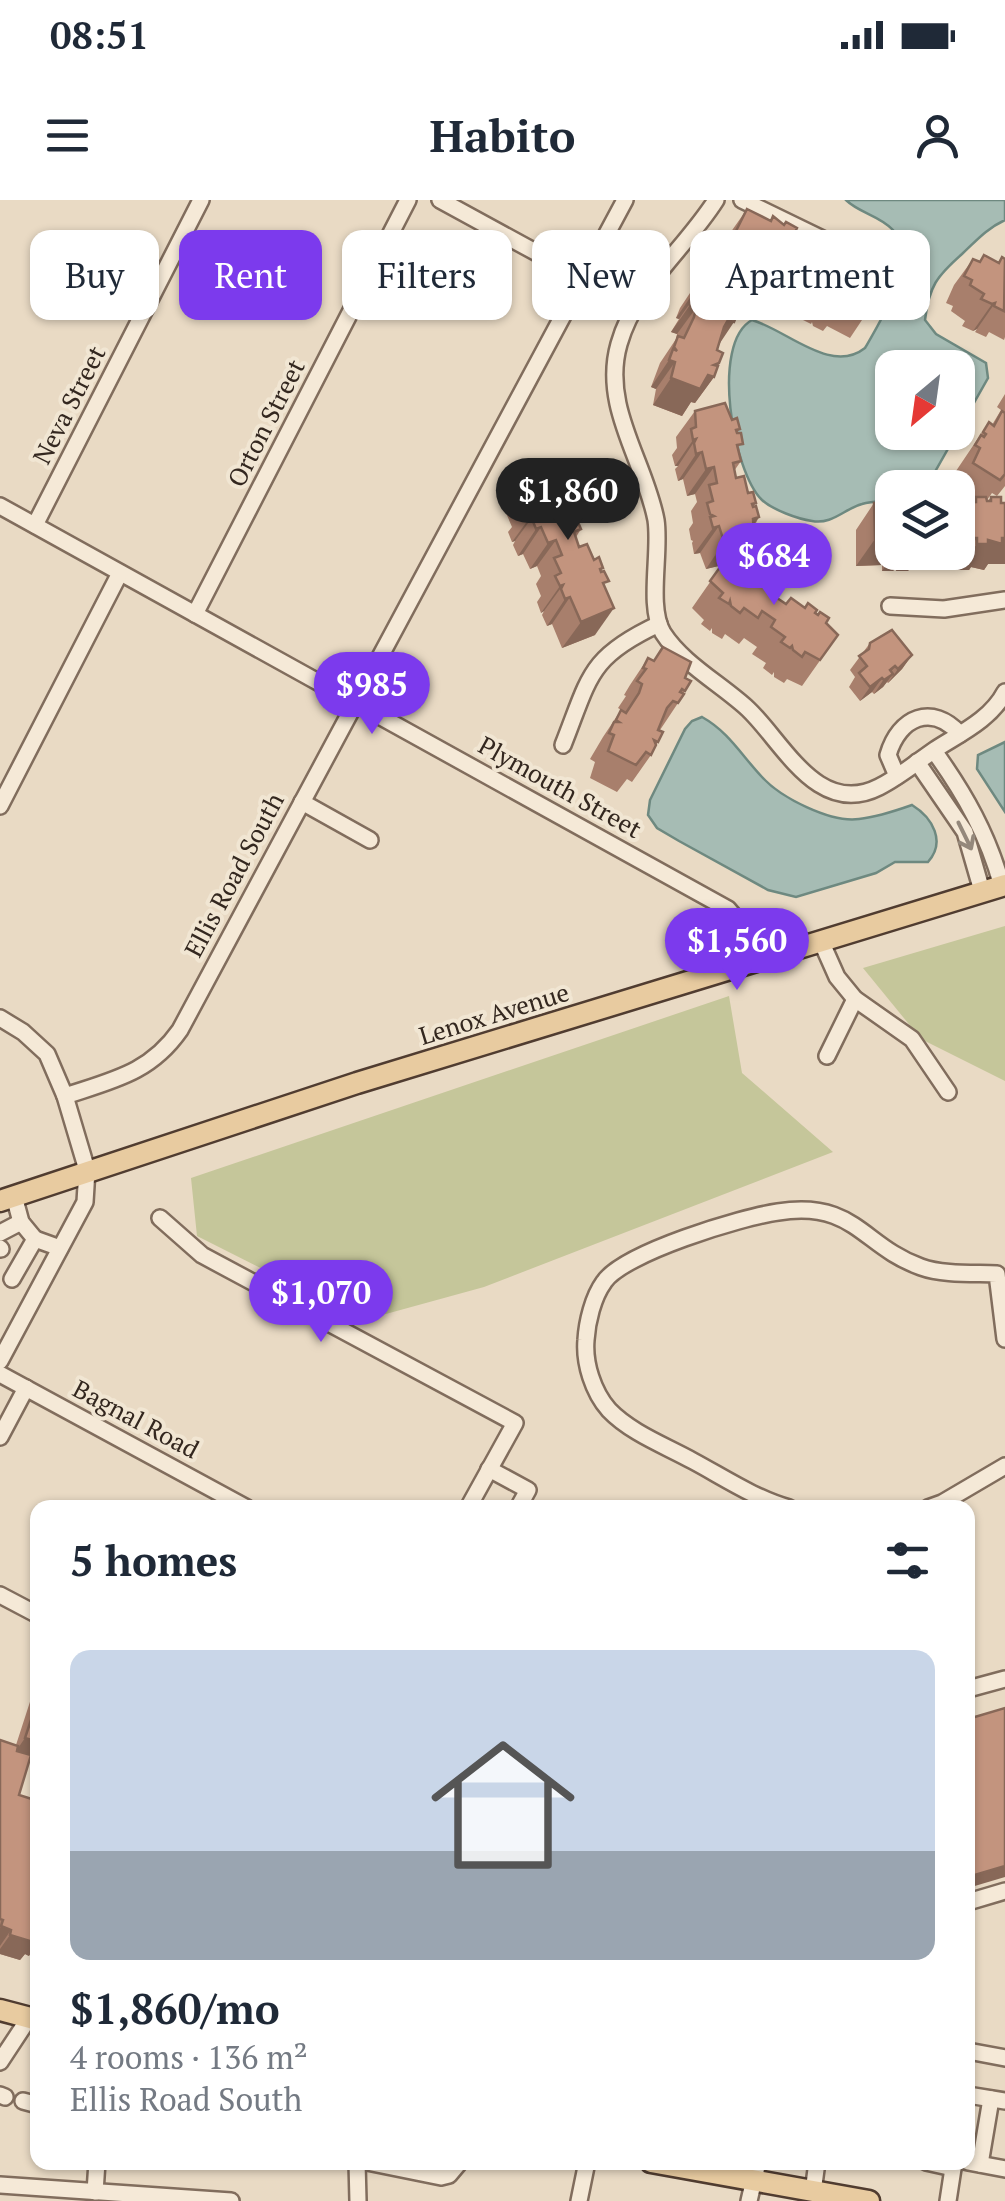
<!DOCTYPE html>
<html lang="en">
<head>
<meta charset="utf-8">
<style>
	:root { --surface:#fff; --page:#f6f6f7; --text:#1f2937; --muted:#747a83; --line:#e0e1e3; --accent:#7c3aed }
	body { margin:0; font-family:"PT Serif",serif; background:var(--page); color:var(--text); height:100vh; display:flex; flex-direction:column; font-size:38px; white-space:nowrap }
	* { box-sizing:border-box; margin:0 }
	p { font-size:32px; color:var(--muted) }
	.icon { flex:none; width:55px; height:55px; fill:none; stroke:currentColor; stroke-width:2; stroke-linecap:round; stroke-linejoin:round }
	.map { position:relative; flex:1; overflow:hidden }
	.details { position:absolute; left:30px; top:1300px; width:945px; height:670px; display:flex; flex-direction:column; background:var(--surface); border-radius:20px; box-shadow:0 2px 8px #0004 }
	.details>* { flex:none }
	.top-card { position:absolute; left:30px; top:30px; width:945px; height:90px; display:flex; gap:20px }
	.needle { width:65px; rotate:209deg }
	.buttons { position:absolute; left:875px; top:150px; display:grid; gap:20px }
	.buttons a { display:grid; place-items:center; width:100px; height:100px; border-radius:20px; background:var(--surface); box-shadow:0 2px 8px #0004; font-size:50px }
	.price { position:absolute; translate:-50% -85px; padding:0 22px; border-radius:35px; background:var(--accent); color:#fff; font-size:32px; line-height:65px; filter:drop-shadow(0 2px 5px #0008) }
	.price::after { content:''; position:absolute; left:50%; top:60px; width:30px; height:22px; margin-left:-15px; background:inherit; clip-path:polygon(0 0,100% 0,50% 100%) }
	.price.selected { background:#222; color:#fff }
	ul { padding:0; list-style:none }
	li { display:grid; align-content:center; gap:20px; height:530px; padding:0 40px }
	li+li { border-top:2px solid var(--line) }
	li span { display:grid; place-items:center; height:310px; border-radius:20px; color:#555 }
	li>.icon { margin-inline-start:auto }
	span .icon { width:180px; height:180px; fill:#fffc; stroke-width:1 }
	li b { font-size:42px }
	h2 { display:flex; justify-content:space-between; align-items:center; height:120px; padding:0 40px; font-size:42px }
	.pill { padding:0 35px; border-radius:20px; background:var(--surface); box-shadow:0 2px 8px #0004; font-size:35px; line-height:90px }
	.pill.selected { background:var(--accent); color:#fff }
	.status { display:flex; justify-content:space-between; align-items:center; height:70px; padding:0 50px; background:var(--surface); direction:ltr }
	.status svg { height:28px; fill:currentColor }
	header { display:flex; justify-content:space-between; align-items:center; height:130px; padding:0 40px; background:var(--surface); font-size:45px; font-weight:600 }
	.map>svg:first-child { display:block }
	.green { fill:#c5c69a }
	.water { fill:#a6bcb4; stroke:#6e8980; stroke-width:2.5; fill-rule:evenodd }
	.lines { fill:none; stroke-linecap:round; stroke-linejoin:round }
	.minor-casing { stroke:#816d5d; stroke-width:20 }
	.major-casing { stroke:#503c30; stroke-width:25 }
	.minor { stroke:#f5e9d7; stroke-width:15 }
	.major { stroke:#e8cba0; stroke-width:20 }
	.wall { fill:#a87f6c }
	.shaded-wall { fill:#886858 }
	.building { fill:#c3947e; stroke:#886858; stroke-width:2.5 }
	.oneway { stroke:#94887b }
	.labels { text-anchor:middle; stroke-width:8; stroke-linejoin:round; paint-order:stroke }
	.street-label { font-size:25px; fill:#33271f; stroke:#f1e6d3 }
</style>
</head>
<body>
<div class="status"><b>08:51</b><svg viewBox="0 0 49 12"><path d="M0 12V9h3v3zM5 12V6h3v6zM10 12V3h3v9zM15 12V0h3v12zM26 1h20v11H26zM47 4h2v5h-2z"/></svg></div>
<header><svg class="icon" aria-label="menu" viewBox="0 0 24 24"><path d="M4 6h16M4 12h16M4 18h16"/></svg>Habito<svg class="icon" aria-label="person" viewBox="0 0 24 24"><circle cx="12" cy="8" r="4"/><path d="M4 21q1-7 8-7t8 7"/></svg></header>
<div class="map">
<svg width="1005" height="2001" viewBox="0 0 1005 2001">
	<rect width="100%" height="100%" fill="#e9dac4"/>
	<g class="green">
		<path d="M1005,726V881L921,839L863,768Z"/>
		<path d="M729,796L742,873L833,952L484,1087L364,1120L197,1036L191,978Z"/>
	</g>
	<g class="water">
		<path d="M846,0H1005V20C986,29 977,40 962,54C937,76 929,86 925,120L936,134L986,163L988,178L928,284L926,287L892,288V300C883,301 871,301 862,304C844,309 832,325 812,321C798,319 773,310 762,300C733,272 710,143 752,120C787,130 831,175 865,148C882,119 918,60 893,30C881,16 859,13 846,0ZM892,168H958V232H892Z"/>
		<path d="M702,517C729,532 742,556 762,577C781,598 831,623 859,619C877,617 895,611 912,605C933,618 946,642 928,662H895L876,673L796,697L768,690L679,641L657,628L648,615L650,600L685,529L692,521Z"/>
		<path d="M1005,542V612L977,569L978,555Z"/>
	</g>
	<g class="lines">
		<defs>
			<g id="minor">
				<path d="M440,0L583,78"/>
				<path d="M716,0C685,49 635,87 619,144C601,207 645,261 656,320C661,352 647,407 663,433C683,464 721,484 748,509C783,542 818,618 879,587C899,577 917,562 936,549C961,533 991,519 1005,492"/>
				<path d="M742,0L841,48"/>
				<path d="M0,306L728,709L745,729L756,761"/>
				<path d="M35,325L201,0"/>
				<path d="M890,406L944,409L1005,400"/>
				<path d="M195,414L408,0"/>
				<path d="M563,545C590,477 588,457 659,424"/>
				<path d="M934,551C965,594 988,635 1002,686"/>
				<path d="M917,562L965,632L982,691"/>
				<path d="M897,576L888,555C899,517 932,503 960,534"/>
				<path d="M302,602L370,640"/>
				<path d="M0,606L120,373"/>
				<path d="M821,741L837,777L855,799L912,839L948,892"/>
				<path d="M0,818L23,832L47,854L65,896L87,970L85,1002L0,1161"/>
				<path d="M827,856L855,799"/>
				<path d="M65,896C113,880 150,873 180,830L625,0"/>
				<path d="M14,996L21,1022L35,1039"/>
				<path d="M160,1018L202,1055L515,1223L468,1308"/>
				<path d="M0,1033L21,1022"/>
				<path d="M0,1048L1,1049"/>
				<path d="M12,1079L35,1039L60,1048"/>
				<path d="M0,1174L247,1308"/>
				<path d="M0,1237L26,1188"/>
				<path d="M489,1269L528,1290L518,1308"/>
				<path d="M789,1308C756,1299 723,1277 693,1261C666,1246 631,1233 609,1210C593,1192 584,1163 586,1140C587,1122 593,1097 604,1082C623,1053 742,1017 778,1012C855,1000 862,1046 921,1067C943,1075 974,1073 997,1074L1005,1139"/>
				<path d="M928,1308L942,1303L1005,1266"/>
				<path d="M0,1395L38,1415"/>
				<path d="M968,1489L1005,1479"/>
				<path d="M968,1702L1005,1691"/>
				<path d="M968,1851L1005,1858"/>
				<path d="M0,1862L29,1818"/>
				<path d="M0,1895L5,1897"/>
				<path d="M968,1895L1005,1901"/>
				<path d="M23,1901L38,1905"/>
				<path d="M357,1962L358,2001"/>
				<path d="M367,1962L441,1977L449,1975L460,1962"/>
				<path d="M926,1962L953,1968"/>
				<path d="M968,1962L1005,1969"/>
				<path d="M980,1964L991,1899"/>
				<path d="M0,1985L231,2001"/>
				<path d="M95,1992L97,1962"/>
				<path d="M813,1992L817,1962"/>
				<path d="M579,2001L587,1962"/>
				<path d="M749,2001L758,1962"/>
				<path d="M948,2001L954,1962"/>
			</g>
			<g id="major">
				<path d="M0,1001L357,883L1005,685"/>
				<path d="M0,1810L38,1820"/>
				<path d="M651,1962L869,2001"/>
			</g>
		</defs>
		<use href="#minor" class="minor-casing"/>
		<use href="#major" class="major-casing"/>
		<use href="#minor" class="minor"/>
		<use href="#major" class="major"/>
	</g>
	<g class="wall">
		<path d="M747,9L794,34L804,48L818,55L822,48L848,59L861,68L868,111L850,138L827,126L823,131L813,126L812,122L811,124L801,119L803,114L788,106L792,99L778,92L774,99L759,91L756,96L746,91L747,88L743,90L739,88L737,96L739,108L719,143L717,150L719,163L714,177L695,203L691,202L682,216L653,205L656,189L651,187L660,163L676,139L677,134L671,132L679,119L676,118L680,108L698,81L702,82L713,68L728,36Z"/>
		<path d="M984,55L998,62L1002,57L1005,59V137L1004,140L989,132L986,137L975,132L977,129L973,131L962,126L965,121L951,111L953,106L946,103L954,85L973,59L979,62Z"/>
		<path d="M1005,194V286L997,296L992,293L987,300L988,301L991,297L988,364L984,370L971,367L969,370H958V364L941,365V356H930L925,365H912L908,371H896V368L893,371H882V365L856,366V330L874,303H892V352H958V304L959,303L972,302L973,301L958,292V288H956L962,274L956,271L989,222L992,225L1001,210L997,207Z"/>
		<path d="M695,211L732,220L740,229L737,233L741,261L734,271L736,278L756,303L753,307L759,317L737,360L754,368L765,379L774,396L786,404L805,408L815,413L838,435L802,486L787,479L784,483L774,477V472L772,475L763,468L766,463L752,454L757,447L744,438L739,444L725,434L722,439L712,433V428L710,431L701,424L704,420L692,408L722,365L706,369L700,353L694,354L692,343L693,341L691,340L689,329L693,323L691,311L697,302L695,294L687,296L683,279L678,281L675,269L678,266H675L672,255L677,248L676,237Z"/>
		<path d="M521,279L565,290L575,297L572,301L576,317L581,329L576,337L579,347L603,368L601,371L605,387L595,435L562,448L552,424L547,426L542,415L544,411L541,413L537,402L541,396L536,384L541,376L537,366L530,369L523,354L518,356L513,345L515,341L512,342L508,332L512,327L503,306Z"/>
		<path d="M870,443L912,455L902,469L888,483L887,482L883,487L874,494L872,492L860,501L849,487L855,477L850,470Z"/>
		<path d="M648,458L691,481L678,503L660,530L663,532L651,555L632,582L627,579L617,592L590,578L595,562L590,559L603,537L621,510L623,511L618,508L626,496L624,495L630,485Z"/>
		<path d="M38,1477V1565L29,1562L19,1595L29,1756L25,1754L20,1760L0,1754V1541L16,1545Z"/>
	</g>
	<g class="shaded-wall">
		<path d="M766,61L747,88L743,90L762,63Z"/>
		<path d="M694,92L697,93L679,119L676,118Z"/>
		<path d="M995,103L977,129L973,131L992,104Z"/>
		<path d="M690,105L696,108L677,134L671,132Z"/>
		<path d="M736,107L739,108L731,121L734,122L716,149L710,147Z"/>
		<path d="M669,160L675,162L656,189L651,187Z"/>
		<path d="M719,163L710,175L714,177L695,203L691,202L682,216L653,205L671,178Z"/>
		<path d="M696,239L678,266H675L693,240Z"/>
		<path d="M702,252L683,279L678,281L696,254Z"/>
		<path d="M714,267L695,294L687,296L706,269Z"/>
		<path d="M534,315L515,341L512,342L531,316Z"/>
		<path d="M759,317L745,337L754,335L736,362L706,369L724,342L753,319Z"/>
		<path d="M719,326L700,353L694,354L713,328Z"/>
		<path d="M541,327L523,354L518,356L536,329Z"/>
		<path d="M960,338H977L958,364L941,365L950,352H958V341Z"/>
		<path d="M1005,338V364H988L984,370L971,367L969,370H958L977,344Z"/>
		<path d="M875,339H892V350L882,365L856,366Z"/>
		<path d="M556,340L537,366L530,369L548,343Z"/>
		<path d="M895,352H907L893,371H882Z"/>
		<path d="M909,352H944L941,356H930L925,365H912L908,371H896Z"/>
		<path d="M563,385L544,411L541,413L560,386Z"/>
		<path d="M570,397L552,424L547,426L565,399Z"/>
		<path d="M614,408L595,435L562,448L581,422Z"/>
		<path d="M912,455L902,469L888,483L898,469Z"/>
		<path d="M895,466L886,479L893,474L883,487L874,494L890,470Z"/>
		<path d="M882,478L872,492L860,501L870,487Z"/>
		<path d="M25,1538L38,1542V1565L12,1557Z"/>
		<path d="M1005,1666V1677L968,1688V1677Z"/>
		<path d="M1,1726L11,1730L0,1746V1728Z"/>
		<path d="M10,1735L38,1736V1744L29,1756L25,1754L20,1760L0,1754V1749Z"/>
	</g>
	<g class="building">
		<path d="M747,9L771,21L773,16L784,25L786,22L797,28L794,34L808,41L804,48L819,55L822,48L838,56L840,51L850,56L848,59L852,61L854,58L863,62L861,68L884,80L868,111L845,99L842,104L832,99L831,94L829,98L819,93L822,87L807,80L811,72L796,65L792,72L777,64L774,70L764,65L766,61L762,63L751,58L754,53L731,41Z"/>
		<path d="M984,55L999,63L1002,57L1005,59L1004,111L994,106L995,103L992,104L981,99L984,94L970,85L972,80L964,76L973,59L980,62Z"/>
		<path d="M712,68L741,79L737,96L743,98L739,108L736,107L735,110L738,112L734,122L728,120L724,127L717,150L723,153L719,163L714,165L718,166L714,177L708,175L700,189L671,178L675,162L669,160L673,149L677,151L674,147L678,136L684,138L694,117L696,108L690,105L697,93L694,92L698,81L704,83Z"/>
		<path d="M725,203L732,220L737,218L740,229L736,230L737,233H741L743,244L737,245L741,261L733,263L736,278L744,276L748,293L753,292L756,303L752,304L753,307L756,306L759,317L753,319L754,335L724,342L719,326L713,328L710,317L714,316L710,314L707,303L713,301L709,285L717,283L714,267L706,269L702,252L696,254L694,243L696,239L693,240L691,229L696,227L695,211Z"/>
		<path d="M1002,211L1005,213V274L1000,280L973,263L980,248L975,245L981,235L984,237L986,234L983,232L989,222L994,226Z"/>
		<path d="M555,265L565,290L570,287L575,297L571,299L573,303L576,301L580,311L574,313L581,329L574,332L579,347L587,344L594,360L599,357L603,368L600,369L601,372L604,371L609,381L603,383L614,408L581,422L570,397L565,399L561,389L563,385L560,386L555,376L561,373L554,358L562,355L556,340L548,343L541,327L536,329L532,319L534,315L531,316L526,305L532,303L521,279Z"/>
		<path d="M976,297H986L987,301H991V297H1001V303H1005V338H1002V344L988,340V344H977V338H960V330H958L959,303L976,302Z"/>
		<path d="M874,303H892V339H875Z"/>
		<path d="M728,356L744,364L747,359L756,365L754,368L757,370L759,367L768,374L765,379L779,389L774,396L786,404L791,398L805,408L808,403L817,410L815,413L818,415L820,412L829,418L826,423L838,435L820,460L805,452L802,457L793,450L792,446L790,448L781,442L785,437L771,427L775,420L762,411L758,418L744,408L740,413L731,406L730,401L729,404L719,398L723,393L710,381Z"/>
		<path d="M892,430L912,455L898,469L895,466L890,470L893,474L884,480L882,478L870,487L859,473L867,466L859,456L869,449L870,443Z"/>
		<path d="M663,447L691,462L685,478L691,481L685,491L682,489L680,492L684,494L678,503L673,501L667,508L658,530L663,532L658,542L654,540L656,545L651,555L646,552L636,565L608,551L614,535L609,533L614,522H619L616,520L621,510L626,513L639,493L642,484L637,481L646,469L643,468L648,458L654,461Z"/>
		<path d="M38,1499V1542L25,1538Z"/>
		<path d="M1005,1508V1666L968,1677V1519Z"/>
		<path d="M0,1540L18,1546L17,1551L31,1555L19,1595L38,1601V1736L35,1735L33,1742L10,1735L11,1730L1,1726L3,1720L0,1719Z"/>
	</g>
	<defs><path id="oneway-shaft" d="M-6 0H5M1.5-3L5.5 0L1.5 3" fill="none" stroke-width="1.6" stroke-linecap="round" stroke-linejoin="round" transform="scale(2.5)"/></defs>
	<use class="oneway" href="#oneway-shaft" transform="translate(965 636) rotate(64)"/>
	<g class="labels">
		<g class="street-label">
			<text transform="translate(69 205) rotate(-63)" y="9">Neva Street</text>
			<text transform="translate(266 223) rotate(-63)" y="9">Orton Street</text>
			<text transform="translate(560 587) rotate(29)" y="9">Plymouth Street</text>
			<text transform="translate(234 675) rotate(-62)" y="9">Ellis Road South</text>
			<text transform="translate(494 814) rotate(-17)" y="9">Lenox Avenue</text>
			<text transform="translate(136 1219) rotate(28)" y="9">Bagnal Road</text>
		</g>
	</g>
</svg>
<div class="buttons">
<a><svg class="needle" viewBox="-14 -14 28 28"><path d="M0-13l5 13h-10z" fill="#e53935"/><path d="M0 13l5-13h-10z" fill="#747a83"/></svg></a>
<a><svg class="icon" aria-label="layers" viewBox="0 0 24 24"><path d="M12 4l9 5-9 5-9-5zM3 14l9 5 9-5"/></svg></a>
</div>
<b class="price selected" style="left:568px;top:343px">$1,860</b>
<b class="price" style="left:774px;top:408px">$684</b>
<b class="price" style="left:372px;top:537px">$985</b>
<b class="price" style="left:737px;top:793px">$1,560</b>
<b class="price" style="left:321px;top:1145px">$1,070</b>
<div class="top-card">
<a class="pill">Buy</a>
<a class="pill selected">Rent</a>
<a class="pill">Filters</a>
<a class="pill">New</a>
<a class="pill">Apartment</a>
</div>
<section class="details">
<h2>5 homes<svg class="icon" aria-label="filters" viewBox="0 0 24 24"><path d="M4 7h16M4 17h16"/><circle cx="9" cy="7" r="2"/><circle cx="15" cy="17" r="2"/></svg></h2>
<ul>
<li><span style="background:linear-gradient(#c9d6e8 65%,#9aa5b1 0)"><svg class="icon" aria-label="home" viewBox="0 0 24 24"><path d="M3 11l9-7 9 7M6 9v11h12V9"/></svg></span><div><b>$1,860/mo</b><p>4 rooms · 136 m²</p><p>Ellis Road South</p></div></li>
</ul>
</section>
</div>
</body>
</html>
